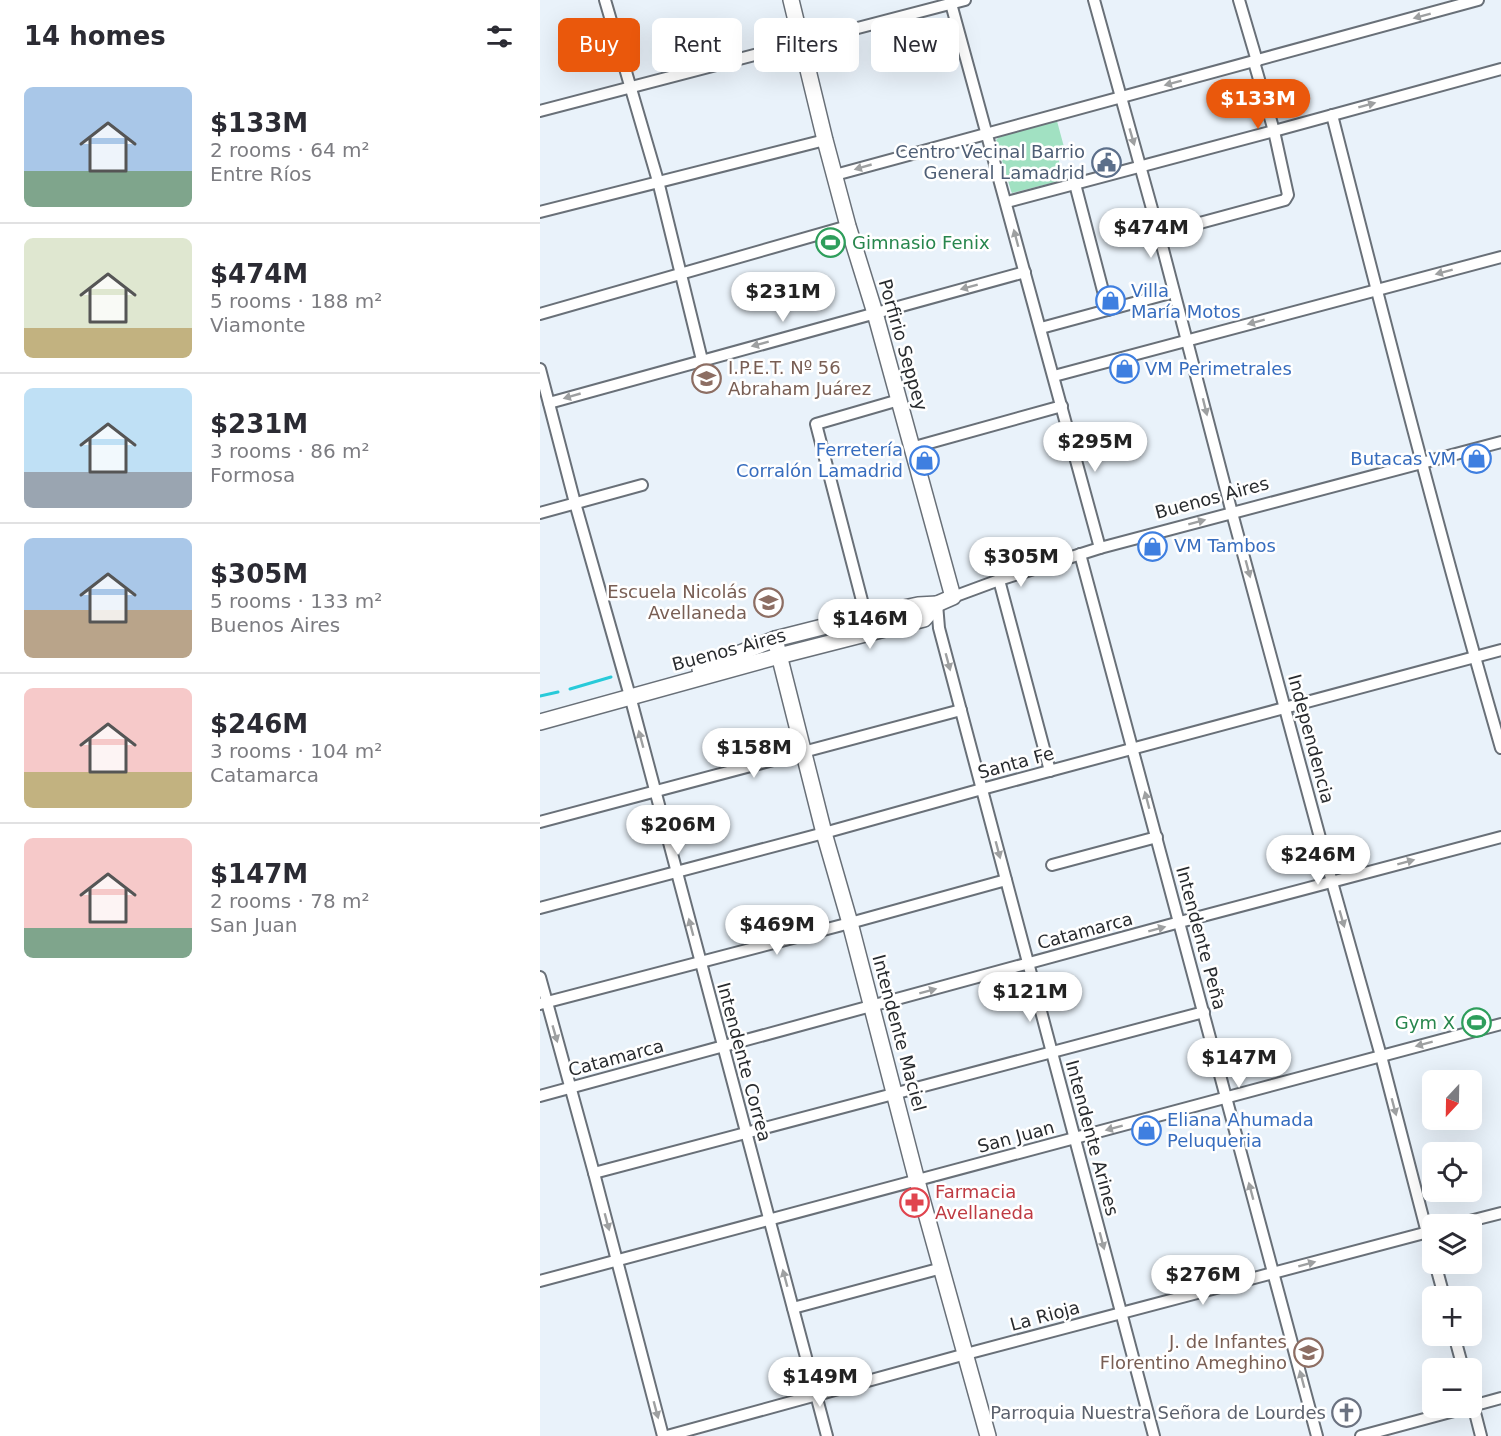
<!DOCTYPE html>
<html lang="en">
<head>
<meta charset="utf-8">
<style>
	:root { --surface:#fff; --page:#f2f2f3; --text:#2b2b33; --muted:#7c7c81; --line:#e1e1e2; --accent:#ea580c }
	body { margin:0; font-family:"DejaVu Sans",sans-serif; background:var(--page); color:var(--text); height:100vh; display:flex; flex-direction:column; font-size:22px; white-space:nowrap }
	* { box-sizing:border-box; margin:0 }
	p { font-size:20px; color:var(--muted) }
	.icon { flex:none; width:33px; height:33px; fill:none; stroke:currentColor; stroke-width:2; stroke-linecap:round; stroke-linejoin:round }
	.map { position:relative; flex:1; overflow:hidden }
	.drawer { display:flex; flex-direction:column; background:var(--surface); width:540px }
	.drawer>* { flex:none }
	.top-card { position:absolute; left:18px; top:18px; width:570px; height:54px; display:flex; gap:12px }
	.needle { width:39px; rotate:202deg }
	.tools { position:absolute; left:882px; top:1070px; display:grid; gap:12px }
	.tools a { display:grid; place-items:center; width:60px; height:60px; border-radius:9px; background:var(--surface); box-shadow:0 6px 24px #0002; font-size:30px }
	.price { position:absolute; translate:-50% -51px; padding:0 14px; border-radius:21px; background:#fff; color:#222; font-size:20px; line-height:39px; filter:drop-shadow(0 2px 3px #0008) }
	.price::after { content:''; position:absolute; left:50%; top:36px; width:18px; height:14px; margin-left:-9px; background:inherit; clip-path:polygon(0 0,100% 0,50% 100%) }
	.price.active { background:var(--accent); color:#fff }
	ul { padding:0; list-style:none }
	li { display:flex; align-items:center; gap:18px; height:150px; padding:0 24px }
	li+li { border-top:2px solid var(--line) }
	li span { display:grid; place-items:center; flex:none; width:168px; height:120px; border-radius:9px; color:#555 }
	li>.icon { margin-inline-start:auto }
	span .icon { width:72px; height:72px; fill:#fffc; stroke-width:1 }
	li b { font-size:26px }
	h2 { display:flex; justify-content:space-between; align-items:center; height:72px; padding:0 24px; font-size:26px }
	.tag { padding:0 21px; border-radius:9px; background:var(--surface); box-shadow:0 6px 24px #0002; font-size:21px; line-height:54px }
	.tag.active { background:var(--accent); color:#fff }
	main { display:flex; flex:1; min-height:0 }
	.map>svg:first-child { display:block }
	.green { fill:#a1e1c2 }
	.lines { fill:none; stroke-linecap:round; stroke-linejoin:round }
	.stream { stroke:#28cad9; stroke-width:3 }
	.street-casing { stroke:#697078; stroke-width:14 }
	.secondary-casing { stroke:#697078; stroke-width:18 }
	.street { stroke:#fff; stroke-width:10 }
	.secondary { stroke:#fff; stroke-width:15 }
	.oneway { fill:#9ea0a1 }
	.labels { text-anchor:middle; stroke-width:5; stroke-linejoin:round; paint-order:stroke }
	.service-label { font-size:18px; fill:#4e5e75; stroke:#fff; text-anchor:end }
	.leisure-label { font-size:18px; fill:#27864d; stroke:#fff; text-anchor:start }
	.shop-label { font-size:18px; fill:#366cbe; stroke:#fff; text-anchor:start }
	.street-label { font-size:18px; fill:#282b2e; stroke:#fff }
	.education-label { font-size:18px; fill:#785e54; stroke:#fff; text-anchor:end }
	.health-label { font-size:18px; fill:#be3a42; stroke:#fff; text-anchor:start }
	.worship-label { font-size:18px; fill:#5b616d; stroke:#fff; text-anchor:end }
</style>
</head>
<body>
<main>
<section class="drawer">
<h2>14 homes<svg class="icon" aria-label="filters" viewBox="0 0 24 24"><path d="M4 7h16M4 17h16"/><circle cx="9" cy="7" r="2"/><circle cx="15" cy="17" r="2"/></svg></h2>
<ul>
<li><span style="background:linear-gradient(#a9c7e8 70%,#7fa58c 0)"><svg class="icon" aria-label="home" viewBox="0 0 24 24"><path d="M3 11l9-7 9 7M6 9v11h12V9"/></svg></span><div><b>$133M</b><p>2 rooms · 64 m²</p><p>Entre Ríos</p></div></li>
<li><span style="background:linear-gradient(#dfe7d0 75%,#c2b280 0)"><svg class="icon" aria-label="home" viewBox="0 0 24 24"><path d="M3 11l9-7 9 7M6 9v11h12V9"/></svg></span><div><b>$474M</b><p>5 rooms · 188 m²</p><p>Viamonte</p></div></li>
<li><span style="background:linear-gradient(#bfe0f5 70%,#9aa5b1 0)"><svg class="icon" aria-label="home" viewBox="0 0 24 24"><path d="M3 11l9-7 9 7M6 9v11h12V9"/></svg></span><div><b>$231M</b><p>3 rooms · 86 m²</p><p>Formosa</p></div></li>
<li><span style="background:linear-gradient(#a9c7e8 60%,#b9a48a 0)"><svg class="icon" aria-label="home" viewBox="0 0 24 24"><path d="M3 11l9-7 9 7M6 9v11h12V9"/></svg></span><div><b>$305M</b><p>5 rooms · 133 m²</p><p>Buenos Aires</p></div></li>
<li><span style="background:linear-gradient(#f6c9c9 70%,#c2b280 0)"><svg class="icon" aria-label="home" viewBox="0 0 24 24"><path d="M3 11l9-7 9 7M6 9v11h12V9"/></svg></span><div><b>$246M</b><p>3 rooms · 104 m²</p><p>Catamarca</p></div></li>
<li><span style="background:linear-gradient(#f6c9c9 75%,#7fa58c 0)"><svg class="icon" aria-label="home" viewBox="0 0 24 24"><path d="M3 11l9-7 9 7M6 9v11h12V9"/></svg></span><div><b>$147M</b><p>2 rooms · 78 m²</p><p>San Juan</p></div></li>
</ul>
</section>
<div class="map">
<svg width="961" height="1436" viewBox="0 0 961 1436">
	<rect width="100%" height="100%" fill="#e9f2fa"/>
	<g class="green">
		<path d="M361,29L370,60L347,67L338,36Z"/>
		<path d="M517,121L524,147L516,150L524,180L472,193L471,191L456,140L460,136Z"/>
	</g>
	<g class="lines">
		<g class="stream">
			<path d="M30,689L71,677"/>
			<path d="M0,696L18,692"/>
		</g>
		<defs>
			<g id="street">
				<path d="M65,0L118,181L162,360"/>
				<path d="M410,0L560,548"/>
				<path d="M554,0L619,234L692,513L792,882L841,1056L892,1252"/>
				<path d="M699,0L717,61"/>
				<path d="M0,111L425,0"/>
				<path d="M792,115C846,327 900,538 961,748"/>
				<path d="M295,175C509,115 724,59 938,0"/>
				<path d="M535,184L568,310"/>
				<path d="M467,202L734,131L961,69"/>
				<path d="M0,212L285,140"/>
				<path d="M619,234L745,200L748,195L734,131L714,62"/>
				<path d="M0,314L308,226"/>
				<path d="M501,328L634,292"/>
				<path d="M0,369L35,503L90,696L287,1436"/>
				<path d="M514,376L961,257"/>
				<path d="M9,403L485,272"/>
				<path d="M371,448L522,406"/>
				<path d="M0,513L102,485"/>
				<path d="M540,554L777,1436"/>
				<path d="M459,580L510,771"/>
				<path d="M413,597L459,580L560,548L961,442"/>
				<path d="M397,604L399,628L614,1436"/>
				<path d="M326,616L276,424L359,400"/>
				<path d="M0,822L421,710"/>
				<path d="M512,865L617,837"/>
				<path d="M0,908L284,833L442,789L961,650"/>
				<path d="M0,977L54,1173L123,1436"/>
				<path d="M0,1004L310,923L466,880"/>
				<path d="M0,1096L640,922L961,837"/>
				<path d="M54,1173L664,1012"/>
				<path d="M918,1224L961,1213"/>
				<path d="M895,1263L904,1296"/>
				<path d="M0,1281L961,1024"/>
				<path d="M253,1308L402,1268"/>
				<path d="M914,1335L923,1368"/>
				<path d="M932,1401L941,1436"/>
				<path d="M932,1406L961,1398"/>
				<path d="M127,1436L426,1354L892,1231"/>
				<path d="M821,1436L929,1407"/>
			</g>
			<g id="secondary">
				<path d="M235,639L284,833L310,923L377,1181L448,1436"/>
				<path d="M160,669L235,639L326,616L378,605L397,604"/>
				<path d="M0,722L239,656L384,619L397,604L413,597L335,313L308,226L285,140L251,0"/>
			</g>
		</defs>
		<use href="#street" class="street-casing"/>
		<use href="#secondary" class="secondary-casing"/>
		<use href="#street" class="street"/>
		<use href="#secondary" class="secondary"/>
	</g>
	<defs><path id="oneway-solid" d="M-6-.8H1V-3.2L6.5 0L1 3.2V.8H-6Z" transform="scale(1.5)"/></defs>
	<g class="oneway">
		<use href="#oneway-solid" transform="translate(882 16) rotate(165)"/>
		<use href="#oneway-solid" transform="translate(633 83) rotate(165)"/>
		<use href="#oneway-solid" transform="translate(827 105) rotate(-15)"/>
		<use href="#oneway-solid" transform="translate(592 137) rotate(74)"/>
		<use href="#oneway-solid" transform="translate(323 167) rotate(164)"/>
		<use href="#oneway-solid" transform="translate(476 238) rotate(-105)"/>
		<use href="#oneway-solid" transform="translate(904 272) rotate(165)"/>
		<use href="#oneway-solid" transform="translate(429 287) rotate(165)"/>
		<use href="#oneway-solid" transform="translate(716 322) rotate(165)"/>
		<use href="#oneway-solid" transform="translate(220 344) rotate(165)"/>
		<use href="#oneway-solid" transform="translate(32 396) rotate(164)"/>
		<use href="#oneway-solid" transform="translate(665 407) rotate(76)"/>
		<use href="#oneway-solid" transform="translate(657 522) rotate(-15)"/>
		<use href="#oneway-solid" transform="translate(708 569) rotate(75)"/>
		<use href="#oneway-solid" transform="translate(408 662) rotate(75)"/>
		<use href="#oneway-solid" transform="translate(101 739) rotate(-105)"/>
		<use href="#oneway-solid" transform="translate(607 800) rotate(-105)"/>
		<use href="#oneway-solid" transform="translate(458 850) rotate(75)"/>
		<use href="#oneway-solid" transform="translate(866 862) rotate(-15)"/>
		<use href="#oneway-solid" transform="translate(802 919) rotate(74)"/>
		<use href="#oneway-solid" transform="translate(151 927) rotate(-105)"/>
		<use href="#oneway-solid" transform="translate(617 929) rotate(-15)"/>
		<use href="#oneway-solid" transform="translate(388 991) rotate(-15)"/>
		<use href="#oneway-solid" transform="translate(15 1034) rotate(74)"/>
		<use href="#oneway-solid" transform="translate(884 1044) rotate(165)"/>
		<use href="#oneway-solid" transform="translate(854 1107) rotate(75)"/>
		<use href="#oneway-solid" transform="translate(574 1128) rotate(165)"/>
		<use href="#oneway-solid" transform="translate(711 1191) rotate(-105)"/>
		<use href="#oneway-solid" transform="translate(67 1222) rotate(75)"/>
		<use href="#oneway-solid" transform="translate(562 1241) rotate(75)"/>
		<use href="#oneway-solid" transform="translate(767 1264) rotate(-15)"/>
		<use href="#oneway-solid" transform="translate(245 1278) rotate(-105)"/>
		<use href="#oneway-solid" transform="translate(762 1379) rotate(-105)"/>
		<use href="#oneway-solid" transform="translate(116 1410) rotate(75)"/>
	</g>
	<defs>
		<symbol id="civic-ring" viewBox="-11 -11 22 22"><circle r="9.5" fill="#fff" stroke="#5c6f8a" stroke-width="1.5"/><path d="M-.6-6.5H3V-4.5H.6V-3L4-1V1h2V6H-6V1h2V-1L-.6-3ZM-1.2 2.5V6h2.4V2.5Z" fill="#5c6f8a"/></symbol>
		<symbol id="stadium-ring" viewBox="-11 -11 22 22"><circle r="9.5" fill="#fff" stroke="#2e9e5b" stroke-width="1.5"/><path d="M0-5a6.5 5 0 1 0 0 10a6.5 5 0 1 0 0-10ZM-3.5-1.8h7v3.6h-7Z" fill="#2e9e5b"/></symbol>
		<symbol id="shop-ring" viewBox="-11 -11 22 22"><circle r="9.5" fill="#fff" stroke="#3f7fe0" stroke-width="1.5"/><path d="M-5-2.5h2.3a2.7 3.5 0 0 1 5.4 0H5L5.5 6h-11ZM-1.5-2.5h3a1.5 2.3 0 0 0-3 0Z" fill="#3f7fe0"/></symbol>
		<symbol id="school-ring" viewBox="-11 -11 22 22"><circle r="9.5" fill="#fff" stroke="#8d6e63" stroke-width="1.5"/><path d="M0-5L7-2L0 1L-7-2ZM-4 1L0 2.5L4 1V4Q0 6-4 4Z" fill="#8d6e63"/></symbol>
		<symbol id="pharmacy-ring" viewBox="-11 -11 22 22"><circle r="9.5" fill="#fff" stroke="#e0444e" stroke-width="1.5"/><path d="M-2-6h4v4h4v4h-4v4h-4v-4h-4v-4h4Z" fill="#e0444e"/></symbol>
		<symbol id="church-ring" viewBox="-11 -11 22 22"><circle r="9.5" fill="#fff" stroke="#6b7280" stroke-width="1.5"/><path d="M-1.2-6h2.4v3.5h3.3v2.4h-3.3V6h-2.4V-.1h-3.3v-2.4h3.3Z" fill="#6b7280"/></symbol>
	</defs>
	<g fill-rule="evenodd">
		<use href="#civic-ring" x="550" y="146" width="33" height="33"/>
		<use href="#stadium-ring" x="274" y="226" width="33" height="33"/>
		<use href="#shop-ring" x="554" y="284" width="33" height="33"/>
		<use href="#shop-ring" x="568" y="352" width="33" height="33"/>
		<use href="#school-ring" x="150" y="362" width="33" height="33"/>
		<use href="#shop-ring" x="920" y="442" width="33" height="33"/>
		<use href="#shop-ring" x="368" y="444" width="33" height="33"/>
		<use href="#shop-ring" x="596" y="530" width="33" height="33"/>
		<use href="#school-ring" x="212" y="586" width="33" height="33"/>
		<use href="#stadium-ring" x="920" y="1006" width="33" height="33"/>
		<use href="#shop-ring" x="590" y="1114" width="33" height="33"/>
		<use href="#pharmacy-ring" x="358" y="1186" width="33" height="33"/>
		<use href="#school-ring" x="752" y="1336" width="33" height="33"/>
		<use href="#church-ring" x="790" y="1396" width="33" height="33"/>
	</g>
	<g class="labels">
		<g class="service-label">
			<text x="545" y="158">Centro Vecinal Barrio<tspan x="545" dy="21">General Lamadrid</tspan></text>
		</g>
		<g class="leisure-label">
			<text x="312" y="249">Gimnasio Fenix</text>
			<text x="915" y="1029" text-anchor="end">Gym X</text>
		</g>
		<g class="shop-label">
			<text x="591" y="297">Villa<tspan x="591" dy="21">María Motos</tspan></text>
			<text x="605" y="375">VM Perimetrales</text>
			<text x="363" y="456" text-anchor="end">Ferretería<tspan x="363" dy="21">Corralón Lamadrid</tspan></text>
			<text x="916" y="465" text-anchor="end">Butacas VM</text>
			<text x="634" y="552">VM Tambos</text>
			<text x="627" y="1126">Eliana Ahumada<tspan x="627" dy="21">Peluqueria</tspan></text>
		</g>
		<g class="street-label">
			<text transform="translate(363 345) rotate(74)" y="6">Porfirio Seppey</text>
			<text transform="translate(672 498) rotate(-15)" y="6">Buenos Aires</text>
			<text transform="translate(189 650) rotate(-15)" y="6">Buenos Aires</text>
			<text transform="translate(771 739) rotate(75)" y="6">Independencia</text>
			<text transform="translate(476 763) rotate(-15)" y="6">Santa Fe</text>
			<text transform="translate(545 931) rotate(-15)" y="6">Catamarca</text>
			<text transform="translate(661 938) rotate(75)" y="6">Intendente Peña</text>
			<text transform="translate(359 1033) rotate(75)" y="6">Intendente Maciel</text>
			<text transform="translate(76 1058) rotate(-15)" y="6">Catamarca</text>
			<text transform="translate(204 1062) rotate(75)" y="6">Intendente Correa</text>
			<text transform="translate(476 1137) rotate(-15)" y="6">San Juan</text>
			<text transform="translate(552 1138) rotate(75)" y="6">Intendente Arines</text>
			<text transform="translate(505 1316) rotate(-15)" y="6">La Rioja</text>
		</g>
		<g class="education-label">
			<text x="188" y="374" text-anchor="start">I.P.E.T. Nº 56<tspan x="188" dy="21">Abraham Juárez</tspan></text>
			<text x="207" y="598">Escuela Nicolás<tspan x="207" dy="21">Avellaneda</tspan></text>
			<text x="747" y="1348">J. de Infantes<tspan x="747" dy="21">Florentino Ameghino</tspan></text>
		</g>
		<g class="health-label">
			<text x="395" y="1198">Farmacia<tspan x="395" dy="21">Avellaneda</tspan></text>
		</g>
		<g class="worship-label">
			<text x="786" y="1419">Parroquia Nuestra Señora de Lourdes</text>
		</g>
	</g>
</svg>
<div class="tools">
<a><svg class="needle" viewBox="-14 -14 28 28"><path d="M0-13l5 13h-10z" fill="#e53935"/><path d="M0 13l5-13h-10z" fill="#7c7c81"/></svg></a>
<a><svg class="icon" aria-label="locate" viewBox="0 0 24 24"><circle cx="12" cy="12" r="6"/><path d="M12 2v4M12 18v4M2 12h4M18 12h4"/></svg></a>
<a><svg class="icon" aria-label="layers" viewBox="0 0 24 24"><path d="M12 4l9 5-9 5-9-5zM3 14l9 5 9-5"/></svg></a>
<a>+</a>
<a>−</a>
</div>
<b class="price active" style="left:718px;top:130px">$133M</b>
<b class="price" style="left:611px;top:259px">$474M</b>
<b class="price" style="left:243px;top:323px">$231M</b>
<b class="price" style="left:555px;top:473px">$295M</b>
<b class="price" style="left:481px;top:588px">$305M</b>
<b class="price" style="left:330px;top:650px">$146M</b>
<b class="price" style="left:214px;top:779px">$158M</b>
<b class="price" style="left:138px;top:856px">$206M</b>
<b class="price" style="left:778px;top:886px">$246M</b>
<b class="price" style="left:237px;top:956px">$469M</b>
<b class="price" style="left:490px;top:1023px">$121M</b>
<b class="price" style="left:699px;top:1089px">$147M</b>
<b class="price" style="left:663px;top:1306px">$276M</b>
<b class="price" style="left:280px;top:1408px">$149M</b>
<div class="top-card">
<a class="tag active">Buy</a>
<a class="tag">Rent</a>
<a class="tag">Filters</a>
<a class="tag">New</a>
</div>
</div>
</main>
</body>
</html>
